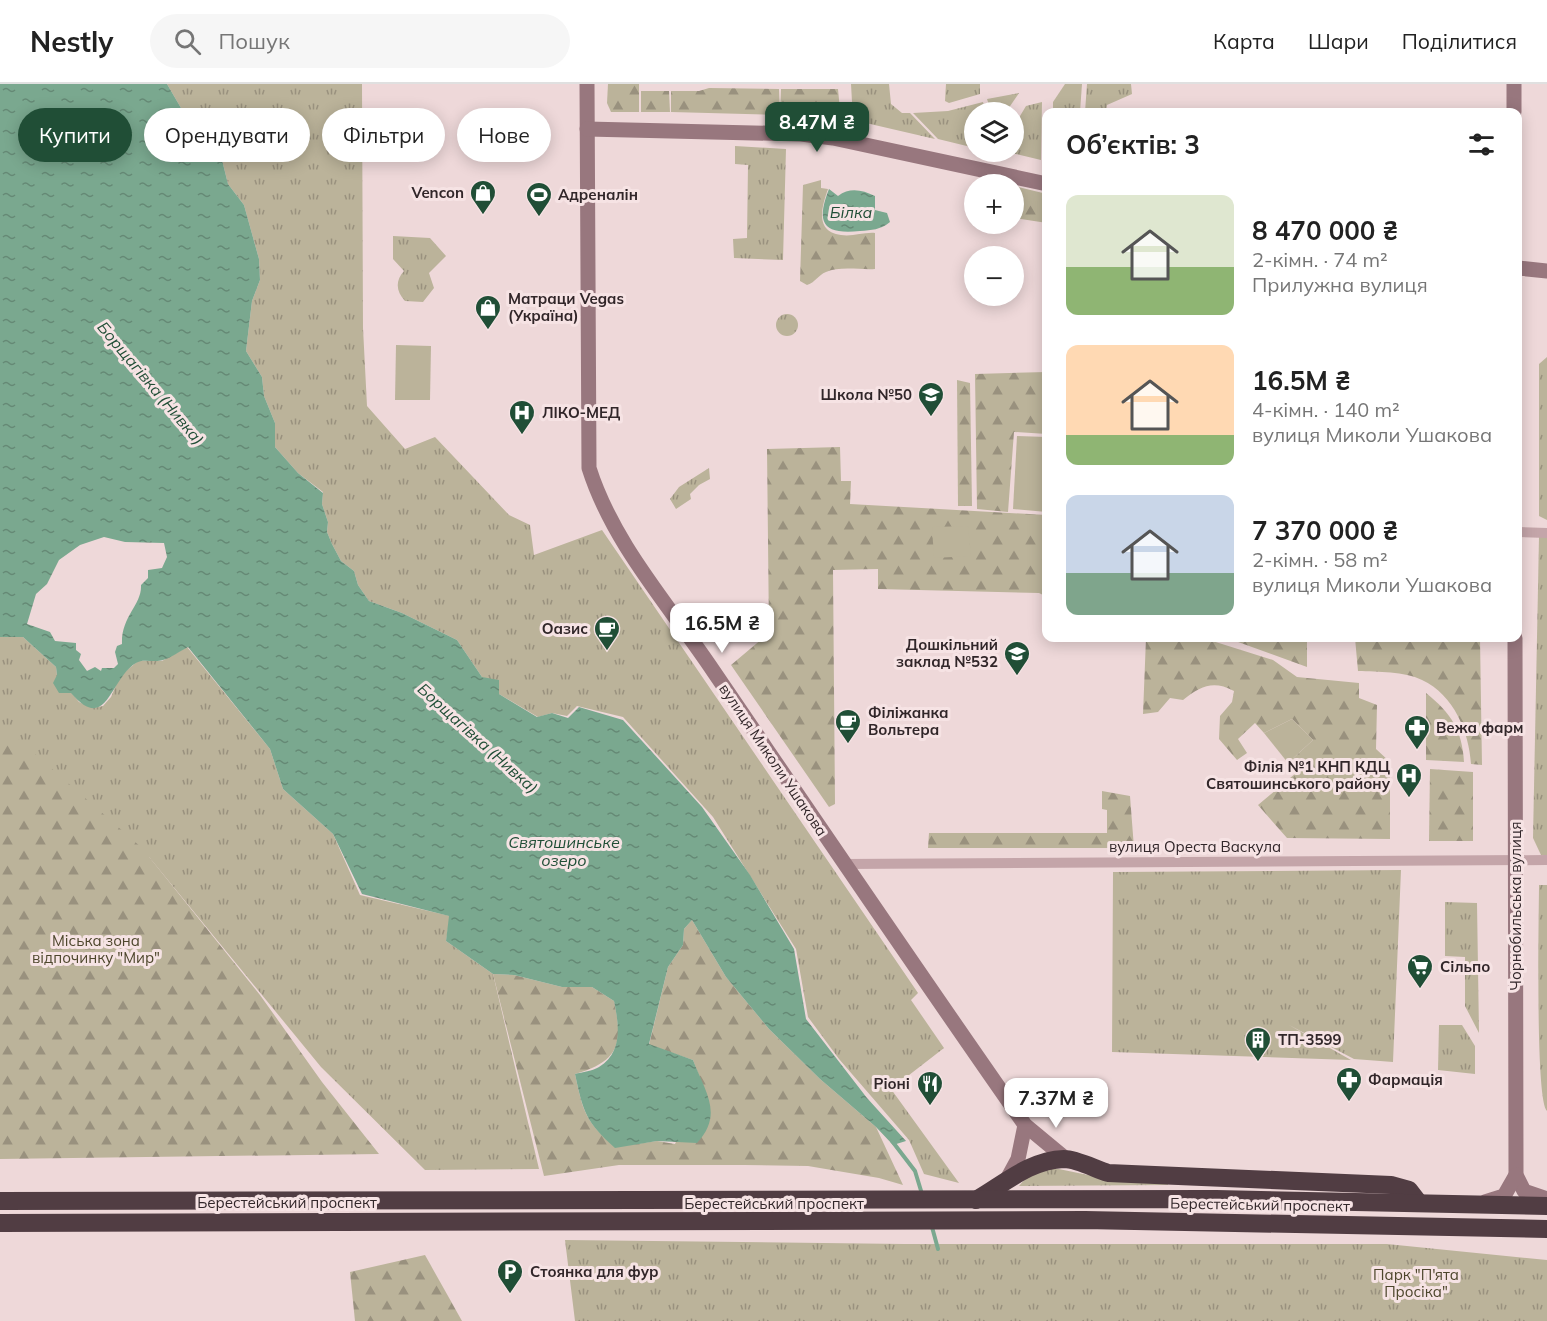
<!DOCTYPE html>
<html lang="uk">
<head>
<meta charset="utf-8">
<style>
	:root { --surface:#fff; --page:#f6f6f6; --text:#222; --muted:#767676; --line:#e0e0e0; --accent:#204e36 }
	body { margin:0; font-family:Mulish,sans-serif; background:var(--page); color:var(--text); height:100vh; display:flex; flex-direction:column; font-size:22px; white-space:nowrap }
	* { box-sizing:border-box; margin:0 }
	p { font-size:20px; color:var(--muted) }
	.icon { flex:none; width:33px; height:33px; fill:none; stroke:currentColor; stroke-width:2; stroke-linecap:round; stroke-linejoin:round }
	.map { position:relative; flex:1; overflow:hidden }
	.details { position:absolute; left:1042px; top:24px; width:480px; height:534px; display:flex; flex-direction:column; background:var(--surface); border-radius:12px; box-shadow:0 3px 15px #0003 }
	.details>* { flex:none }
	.banner { position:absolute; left:18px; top:24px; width:570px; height:54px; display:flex; gap:12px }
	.controls { position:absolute; left:964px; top:18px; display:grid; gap:12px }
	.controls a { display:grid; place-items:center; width:60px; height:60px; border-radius:50%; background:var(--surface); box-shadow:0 3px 15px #0003; font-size:30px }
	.price { position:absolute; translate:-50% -51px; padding:0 14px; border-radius:12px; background:#fff; color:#222; font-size:20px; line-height:39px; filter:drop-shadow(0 2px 3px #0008) }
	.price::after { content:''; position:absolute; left:50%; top:36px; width:18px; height:14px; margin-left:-9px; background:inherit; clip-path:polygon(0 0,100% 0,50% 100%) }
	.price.selected { background:var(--accent); color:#fff }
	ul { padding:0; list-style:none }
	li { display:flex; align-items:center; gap:18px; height:150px; padding:0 24px }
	li span { display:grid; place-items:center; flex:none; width:168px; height:120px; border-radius:12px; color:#555 }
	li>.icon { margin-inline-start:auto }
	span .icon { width:72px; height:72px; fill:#fffc; stroke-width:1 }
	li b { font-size:26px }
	h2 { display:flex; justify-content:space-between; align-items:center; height:72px; padding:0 24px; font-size:26px }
	.chip { padding:0 21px; border-radius:27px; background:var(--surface); box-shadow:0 3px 15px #0003; font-size:21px; line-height:54px }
	.chip.selected { background:var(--accent); color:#fff }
	header { display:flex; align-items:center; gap:36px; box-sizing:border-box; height:84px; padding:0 30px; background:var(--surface); border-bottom:2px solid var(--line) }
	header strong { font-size:28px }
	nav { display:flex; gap:33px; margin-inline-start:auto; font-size:21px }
	.search { width:420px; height:54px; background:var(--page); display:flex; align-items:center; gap:15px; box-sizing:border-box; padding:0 21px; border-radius:33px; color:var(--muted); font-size:22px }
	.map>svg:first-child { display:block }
	.grass { fill:url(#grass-tufts) }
	.forest { fill:url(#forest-firs) }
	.pitch { fill:#bbb39a }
	.water { fill:url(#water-ripples); fill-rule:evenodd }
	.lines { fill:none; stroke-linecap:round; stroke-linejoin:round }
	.stream { stroke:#7aa88f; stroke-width:4 }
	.street { stroke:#c4a5a9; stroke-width:10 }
	.secondary { stroke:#98777e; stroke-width:15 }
	.highway { stroke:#513d43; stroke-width:18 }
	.labels { text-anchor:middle; stroke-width:6; stroke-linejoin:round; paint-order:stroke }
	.poi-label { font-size:15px; font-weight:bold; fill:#312629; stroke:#f6e3e4; text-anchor:start }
	.street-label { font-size:15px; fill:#312629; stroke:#f6e3e4 }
	.park-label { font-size:15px; fill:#4d462c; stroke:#f6e3e4 }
	.water-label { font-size:16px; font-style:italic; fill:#204e36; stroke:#f6e3e4 }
</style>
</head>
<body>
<header>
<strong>Nestly</strong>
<div class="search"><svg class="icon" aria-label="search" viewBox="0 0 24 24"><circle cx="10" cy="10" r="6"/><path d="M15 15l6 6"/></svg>Пошук</div>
<nav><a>Карта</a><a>Шари</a><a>Поділитися</a></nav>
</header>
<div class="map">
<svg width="1547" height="1237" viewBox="0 0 1547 1237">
	<defs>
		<pattern id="grass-tufts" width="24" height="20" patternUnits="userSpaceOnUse" patternTransform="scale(1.5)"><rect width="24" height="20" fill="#bbb39a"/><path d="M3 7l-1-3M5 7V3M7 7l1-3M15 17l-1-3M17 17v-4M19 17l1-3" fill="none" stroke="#99917e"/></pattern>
		<pattern id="forest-firs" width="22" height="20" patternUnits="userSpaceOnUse" patternTransform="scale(1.5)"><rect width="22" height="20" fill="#bbb39a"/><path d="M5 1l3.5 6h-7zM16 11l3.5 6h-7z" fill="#99917e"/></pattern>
		<pattern id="water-ripples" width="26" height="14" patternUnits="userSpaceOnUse" patternTransform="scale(1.5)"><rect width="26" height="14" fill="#7aa88f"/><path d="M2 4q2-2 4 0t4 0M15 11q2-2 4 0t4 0" fill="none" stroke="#658975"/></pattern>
	</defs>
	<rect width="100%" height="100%" fill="#eed8d9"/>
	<g class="grass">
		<path d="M167,0H362L363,244L367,322L405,365L435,353L509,431L530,441L534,471L602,446L918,909L911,916L944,964L891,1005L959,1099L924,1090L909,1056L839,975L808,933L796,865L713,733L623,633L577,622L567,632L552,629L538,633L499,610L497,604L482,593L457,556L402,529L369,517L358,501L354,487L341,477L332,460L327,448L328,438L322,420L323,408L298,389L275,363V339L264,312L262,293L246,267L252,217L260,196L259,175L244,121L228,100L217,56L201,35L181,24Z"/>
		<path d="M851,0H889L891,20L902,29H910L935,55L853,36Z"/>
		<path d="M946,0H980V10L949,19L945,17Z"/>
		<path d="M1065,0H1082L1080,28H1053V18Z"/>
		<path d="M1087,0H1131L1132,10L1107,21L1106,28H1085Z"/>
		<path d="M1019,9L1006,28H991L987,15Z"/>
		<path d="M983,18L986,28H975V64L938,55L913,29L948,27Z"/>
		<path d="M1042,18L1041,76L1007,68H1014V42L1026,22Z"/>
		<path d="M735,62L786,65L783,176L734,174L733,155L747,154L748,81L735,80Z"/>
		<path d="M393,152L430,154L446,172L429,189L434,204L423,218L405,217C396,207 395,197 404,187L393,175Z"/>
		<circle cx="787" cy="241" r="11"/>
		<path d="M1547,273V436L1539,432V280Z"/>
		<path d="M709,384L710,395L699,401L690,410L691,415L676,425L670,415L679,403Z"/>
		<path d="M1547,451V771H1541L1533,754L1539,453Z"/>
		<path d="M0,553H23L56,583L57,591L79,618L93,624L103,622L111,613L120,592L138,577H162L187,563L270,665L283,705L333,750L360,811L450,832L446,857L493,890L539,1085L425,1086L321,983L149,773L0,939Z"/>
		<path d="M1401,786L1393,978L1354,975L1289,941L1351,976L1112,968L1113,788Z"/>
		<path d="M1539,801H1547V1027C1535,1016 1539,831 1539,801Z"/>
		<path d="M1445,818L1477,819L1479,949L1465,922V873L1445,872Z"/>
		<path d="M1439,941H1462L1475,962V990L1438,986Z"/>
		<path d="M1054,1084L1112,1096L1168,1098V1101L1019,1102C1028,1090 1040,1087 1054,1084Z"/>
		<path d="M565,1156L904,1160H1387L1547,1176V1237H575Z"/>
	</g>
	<g class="forest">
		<path d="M608,0H639V28H611L607,19Z"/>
		<path d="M709,4L779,5L780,30L781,5H838L841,37L780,31L671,28V7H699Z"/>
		<path d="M641,7H669L670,28H641Z"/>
		<path d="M821,96V104L828,105C822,122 814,148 841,151C852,153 864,148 875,149V185C861,186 839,182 826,188C818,191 816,198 807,201L800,197L803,101Z"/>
		<path d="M1014,102L1047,110V139L1014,134Z"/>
		<path d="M1047,288V350L1014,348L1008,428L977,425L975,290Z"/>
		<path d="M957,296L970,299L972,422H958Z"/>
		<path d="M840,363L841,397H851L850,420L1047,431V513L1039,509L878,505V485L833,486L835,720L829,723L731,581L769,549L767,365Z"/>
		<path d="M1146,554H1203L1273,576L1297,593L1359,599V614L1377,621L1376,665L1390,678V755L1287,754L1258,721L1296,689L1288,679L1313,656L1292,635L1264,649L1255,639L1238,655L1247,669L1237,676L1219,655L1220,632L1232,618L1234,607C1213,596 1201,602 1183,616L1170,614L1158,628L1143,630Z"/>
		<path d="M1227,554H1334L1307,555V583Z"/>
		<path d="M1355,554H1480L1482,681L1471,680C1469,648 1454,611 1422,596C1404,587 1378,588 1358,587Z"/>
		<path d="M1426,609C1451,629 1462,646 1464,678L1426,676Z"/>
		<path d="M0,639L142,764L260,911L322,998L379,1070L0,1075Z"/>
		<path d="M1430,685L1473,688V757H1429Z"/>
		<path d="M1102,707L1130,712L1134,764H928L929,749H1107V726L1102,725Z"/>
		<path d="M692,836L726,893L769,945L820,995L876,1043L903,1101L879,1094L808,1082L744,1081H619L544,1092L493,890L514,891L562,903H592L614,917C623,959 620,977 575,990C583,1028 585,1037 615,1063L657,1057L675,1060L702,1000L693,976L649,961L668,883L683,861L684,845Z"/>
		<path d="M425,1171L462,1237H355L350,1188Z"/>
	</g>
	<g class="pitch">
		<path d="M396,261L431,262L430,316H395Z"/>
		<path d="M1017,352L1047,353V428L1013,425Z"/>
		<path d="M968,442L971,472L934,474L932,443Z"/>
		<path d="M1292,635L1313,656L1288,679L1264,649Z"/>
	</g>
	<g class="water">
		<path d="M0,0H167L181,24L201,35L217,56L228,100L244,121L259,175L260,196L252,217L246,267L262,293L264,312L275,339V363L298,389L323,409L322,420L328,438L327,448L332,460L341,477L354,487L358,501L369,517L402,529L457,556L482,593L499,596V610L537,633L552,629L568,634L579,623L623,636L702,723L750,791L794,865L806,935L867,1014L906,1057L893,1061L876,1043L820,995L769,945L726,893L692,836L684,845L683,861L668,883L649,960L693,976C705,1008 724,1030 697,1059L657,1057L615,1064C586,1038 583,1028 575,990C582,988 593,987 599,983C623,968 619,941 614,917L592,903H562L514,891L493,890L446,857L449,832L362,810L333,750L283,705L270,665L188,563C180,567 171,574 163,576C154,579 143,574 136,579C110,594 107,651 71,609H59L53,599L57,591L56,583L23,553H0ZM104,453L125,458L164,459L167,473L162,484L148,486V494L141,501C142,521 121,532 122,560L117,562L115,568L118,580L114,584H102L101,587L95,583L87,587L79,576L81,570L76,566V559L55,557L50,548L27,540L36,510L47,500L59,476L80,461Z"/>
		<path d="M829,105L838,112C850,103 862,106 875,112V126L887,129L890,138C880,146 872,146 860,147C822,151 816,138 829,105Z"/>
	</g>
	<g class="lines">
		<g class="stream">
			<path d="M892,1057L915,1087L922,1110"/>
			<path d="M932,1143L938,1165"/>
		</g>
		<g class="street">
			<path d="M1518,448L1547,449"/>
			<path d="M843,780L1547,776"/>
		</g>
		<g class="secondary">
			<path d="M587,0L589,384C613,460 670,522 714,588C817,739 920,891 1025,1041L1066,1075"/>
			<path d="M1514,28V0"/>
			<path d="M587,45L801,50L833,54L1047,100"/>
			<path d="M1518,184L1547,187"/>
			<path d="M1515,554L1516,1091L1524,1107L1547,1115"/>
			<path d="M1006,1097L1018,1075L1025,1041"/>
			<path d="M1485,1118L1504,1112L1516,1091"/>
		</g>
		<g class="highway">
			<path d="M976,1116C1004,1100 1030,1076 1064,1075C1077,1075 1095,1085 1108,1089L1391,1101L1409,1106L1419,1119"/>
			<path d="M0,1117L1216,1115L1547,1122"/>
			<path d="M0,1139L1085,1136L1547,1145"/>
		</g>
	</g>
	<defs>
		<symbol id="shop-pin" viewBox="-11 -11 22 30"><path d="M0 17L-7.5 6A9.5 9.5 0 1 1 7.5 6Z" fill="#204e36" stroke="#f6e3e4"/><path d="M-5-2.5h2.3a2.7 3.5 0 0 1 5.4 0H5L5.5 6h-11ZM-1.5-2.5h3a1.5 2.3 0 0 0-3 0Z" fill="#fff"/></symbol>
		<symbol id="stadium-pin" viewBox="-11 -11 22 30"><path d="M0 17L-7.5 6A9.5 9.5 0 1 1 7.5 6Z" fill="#204e36" stroke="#f6e3e4"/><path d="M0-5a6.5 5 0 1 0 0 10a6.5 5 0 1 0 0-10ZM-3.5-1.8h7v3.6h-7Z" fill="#fff"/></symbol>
		<symbol id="school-pin" viewBox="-11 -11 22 30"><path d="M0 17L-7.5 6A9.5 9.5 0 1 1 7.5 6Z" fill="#204e36" stroke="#f6e3e4"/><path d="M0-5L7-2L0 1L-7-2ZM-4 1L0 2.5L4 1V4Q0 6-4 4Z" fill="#fff"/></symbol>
		<symbol id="hospital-pin" viewBox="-11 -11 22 30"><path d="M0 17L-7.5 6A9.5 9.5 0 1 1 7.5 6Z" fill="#204e36" stroke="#f6e3e4"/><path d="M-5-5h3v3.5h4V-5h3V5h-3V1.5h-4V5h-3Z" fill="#fff"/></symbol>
		<symbol id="cafe-pin" viewBox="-11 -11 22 30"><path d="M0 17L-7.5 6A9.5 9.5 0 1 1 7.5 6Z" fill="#204e36" stroke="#f6e3e4"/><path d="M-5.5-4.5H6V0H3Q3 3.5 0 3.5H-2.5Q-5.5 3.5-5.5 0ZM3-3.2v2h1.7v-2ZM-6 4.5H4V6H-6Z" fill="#fff"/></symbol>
		<symbol id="pharmacy-pin" viewBox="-11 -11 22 30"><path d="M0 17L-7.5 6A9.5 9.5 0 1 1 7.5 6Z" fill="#204e36" stroke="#f6e3e4"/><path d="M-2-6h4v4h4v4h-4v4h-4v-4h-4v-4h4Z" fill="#fff"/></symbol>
		<symbol id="supermarket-pin" viewBox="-11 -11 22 30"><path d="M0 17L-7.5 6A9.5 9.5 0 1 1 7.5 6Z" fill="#204e36" stroke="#f6e3e4"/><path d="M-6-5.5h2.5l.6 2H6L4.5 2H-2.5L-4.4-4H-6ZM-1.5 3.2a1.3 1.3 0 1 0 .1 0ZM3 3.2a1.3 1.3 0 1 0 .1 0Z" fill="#fff"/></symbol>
		<symbol id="building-pin" viewBox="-11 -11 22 30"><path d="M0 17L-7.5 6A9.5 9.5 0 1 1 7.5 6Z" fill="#204e36" stroke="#f6e3e4"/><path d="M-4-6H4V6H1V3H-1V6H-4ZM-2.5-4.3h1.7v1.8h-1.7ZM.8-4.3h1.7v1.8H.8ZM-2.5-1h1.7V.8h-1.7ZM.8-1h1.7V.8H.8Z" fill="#fff"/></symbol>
		<symbol id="restaurant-pin" viewBox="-11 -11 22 30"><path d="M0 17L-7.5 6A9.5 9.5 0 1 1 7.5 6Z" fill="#204e36" stroke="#f6e3e4"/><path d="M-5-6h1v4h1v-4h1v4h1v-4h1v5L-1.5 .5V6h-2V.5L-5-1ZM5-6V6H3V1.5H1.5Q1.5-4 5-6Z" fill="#fff"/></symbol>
		<symbol id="parking-pin" viewBox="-11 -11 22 30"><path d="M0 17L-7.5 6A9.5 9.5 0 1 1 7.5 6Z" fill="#204e36" stroke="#f6e3e4"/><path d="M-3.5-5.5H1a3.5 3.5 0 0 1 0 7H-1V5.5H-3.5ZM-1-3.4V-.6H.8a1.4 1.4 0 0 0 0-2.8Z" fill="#fff"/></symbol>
	</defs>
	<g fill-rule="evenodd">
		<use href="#shop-pin" x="468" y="94" width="30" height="40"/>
		<use href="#stadium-pin" x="524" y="96" width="30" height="40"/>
		<use href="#shop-pin" x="473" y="209" width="30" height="40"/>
		<use href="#school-pin" x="916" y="296" width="30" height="40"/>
		<use href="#hospital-pin" x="507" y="314" width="30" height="40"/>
		<use href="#cafe-pin" x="592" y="530" width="30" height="40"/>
		<use href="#school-pin" x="1002" y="555" width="30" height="40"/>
		<use href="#cafe-pin" x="833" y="623" width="30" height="40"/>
		<use href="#pharmacy-pin" x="1402" y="629" width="30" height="40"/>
		<use href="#hospital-pin" x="1394" y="677" width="30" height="40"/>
		<use href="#supermarket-pin" x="1405" y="868" width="30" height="40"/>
		<use href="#building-pin" x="1243" y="941" width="30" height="40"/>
		<use href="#pharmacy-pin" x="1334" y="981" width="30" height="40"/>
		<use href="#restaurant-pin" x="915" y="985" width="30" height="40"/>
		<use href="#parking-pin" x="495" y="1173" width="30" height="40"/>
	</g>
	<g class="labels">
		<g class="poi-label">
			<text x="464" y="114" text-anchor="end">Vencon</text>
			<text x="558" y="116">Адреналін</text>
			<text x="508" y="220">Матраци Vegas<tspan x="508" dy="17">(Україна)</tspan></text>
			<text x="912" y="316" text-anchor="end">Школа №50</text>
			<text x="542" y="334">ЛІКО-МЕД</text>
			<text x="588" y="550" text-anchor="end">Оазис</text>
			<text x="998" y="566" text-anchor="end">Дошкільний<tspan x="998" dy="17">заклад №532</tspan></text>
			<text x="868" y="634">Філіжанка<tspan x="868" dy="17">Вольтера</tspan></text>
			<text x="1436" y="649">Вежа фарм</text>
			<text x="1390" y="688" text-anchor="end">Філія №1 КНП КДЦ<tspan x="1390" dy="17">Святошинського району</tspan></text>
			<text x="1440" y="888">Сільпо</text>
			<text x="1278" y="961">ТП-3599</text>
			<text x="1368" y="1001">Фармація</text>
			<text x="910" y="1005" text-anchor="end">Ріоні</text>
			<text x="530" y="1193">Стоянка для фур</text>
		</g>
		<g class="street-label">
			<text transform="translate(773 676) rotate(56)" y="5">вулиця Миколи Ушакова</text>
			<text x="1195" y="768">вулиця Ореста Васкула</text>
			<text transform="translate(1516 822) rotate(-90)" y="5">Чорнобильська вулиця</text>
			<text x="287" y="1124">Берестейський проспект</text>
			<text x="774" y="1125">Берестейський проспект</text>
			<text transform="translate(1260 1121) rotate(1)" y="5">Берестейський проспект</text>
		</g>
		<g class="park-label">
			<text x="96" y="862">Міська зона<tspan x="96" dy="17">відпочинку "Мир"</tspan></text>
			<text x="1416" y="1196">Парк "П'ята<tspan x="1416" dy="17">Просіка"</tspan></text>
		</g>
		<g class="water-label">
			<text x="851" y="134">Білка</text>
			<text transform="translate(151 299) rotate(50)" y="6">Борщагівка (Нивка)</text>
			<text transform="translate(478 654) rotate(42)" y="6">Борщагівка (Нивка)</text>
			<text x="564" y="764">Святошинське<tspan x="564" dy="18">озеро</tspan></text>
		</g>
	</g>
</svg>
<div class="controls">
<a><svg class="icon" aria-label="layers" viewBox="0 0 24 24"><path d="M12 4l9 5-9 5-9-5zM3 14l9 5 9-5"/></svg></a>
<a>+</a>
<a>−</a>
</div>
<b class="price selected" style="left:817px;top:69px">8.47M ₴</b>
<b class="price" style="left:722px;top:570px">16.5M ₴</b>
<b class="price" style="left:1056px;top:1045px">7.37M ₴</b>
<div class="banner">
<a class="chip selected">Купити</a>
<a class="chip">Орендувати</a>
<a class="chip">Фільтри</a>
<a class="chip">Нове</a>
</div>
<section class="details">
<h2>Об’єктів: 3<svg class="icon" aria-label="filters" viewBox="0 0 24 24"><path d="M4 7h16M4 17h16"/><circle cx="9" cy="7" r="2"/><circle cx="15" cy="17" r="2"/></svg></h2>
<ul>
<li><span style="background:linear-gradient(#dfe7d0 60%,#8fb573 0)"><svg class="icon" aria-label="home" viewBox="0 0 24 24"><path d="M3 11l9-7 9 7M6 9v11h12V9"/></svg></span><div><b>8 470 000 ₴</b><p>2-кімн. · 74 m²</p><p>Прилужна вулиця</p></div></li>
<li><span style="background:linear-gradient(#ffd9b3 75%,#8fb573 0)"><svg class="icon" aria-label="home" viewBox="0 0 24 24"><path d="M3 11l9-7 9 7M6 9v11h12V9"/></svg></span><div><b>16.5M ₴</b><p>4-кімн. · 140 m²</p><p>вулиця Миколи Ушакова</p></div></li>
<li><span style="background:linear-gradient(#c9d6e8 65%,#7fa58c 0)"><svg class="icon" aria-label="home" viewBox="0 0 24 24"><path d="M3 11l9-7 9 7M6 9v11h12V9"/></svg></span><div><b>7 370 000 ₴</b><p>2-кімн. · 58 m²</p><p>вулиця Миколи Ушакова</p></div></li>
</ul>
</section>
</div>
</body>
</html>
